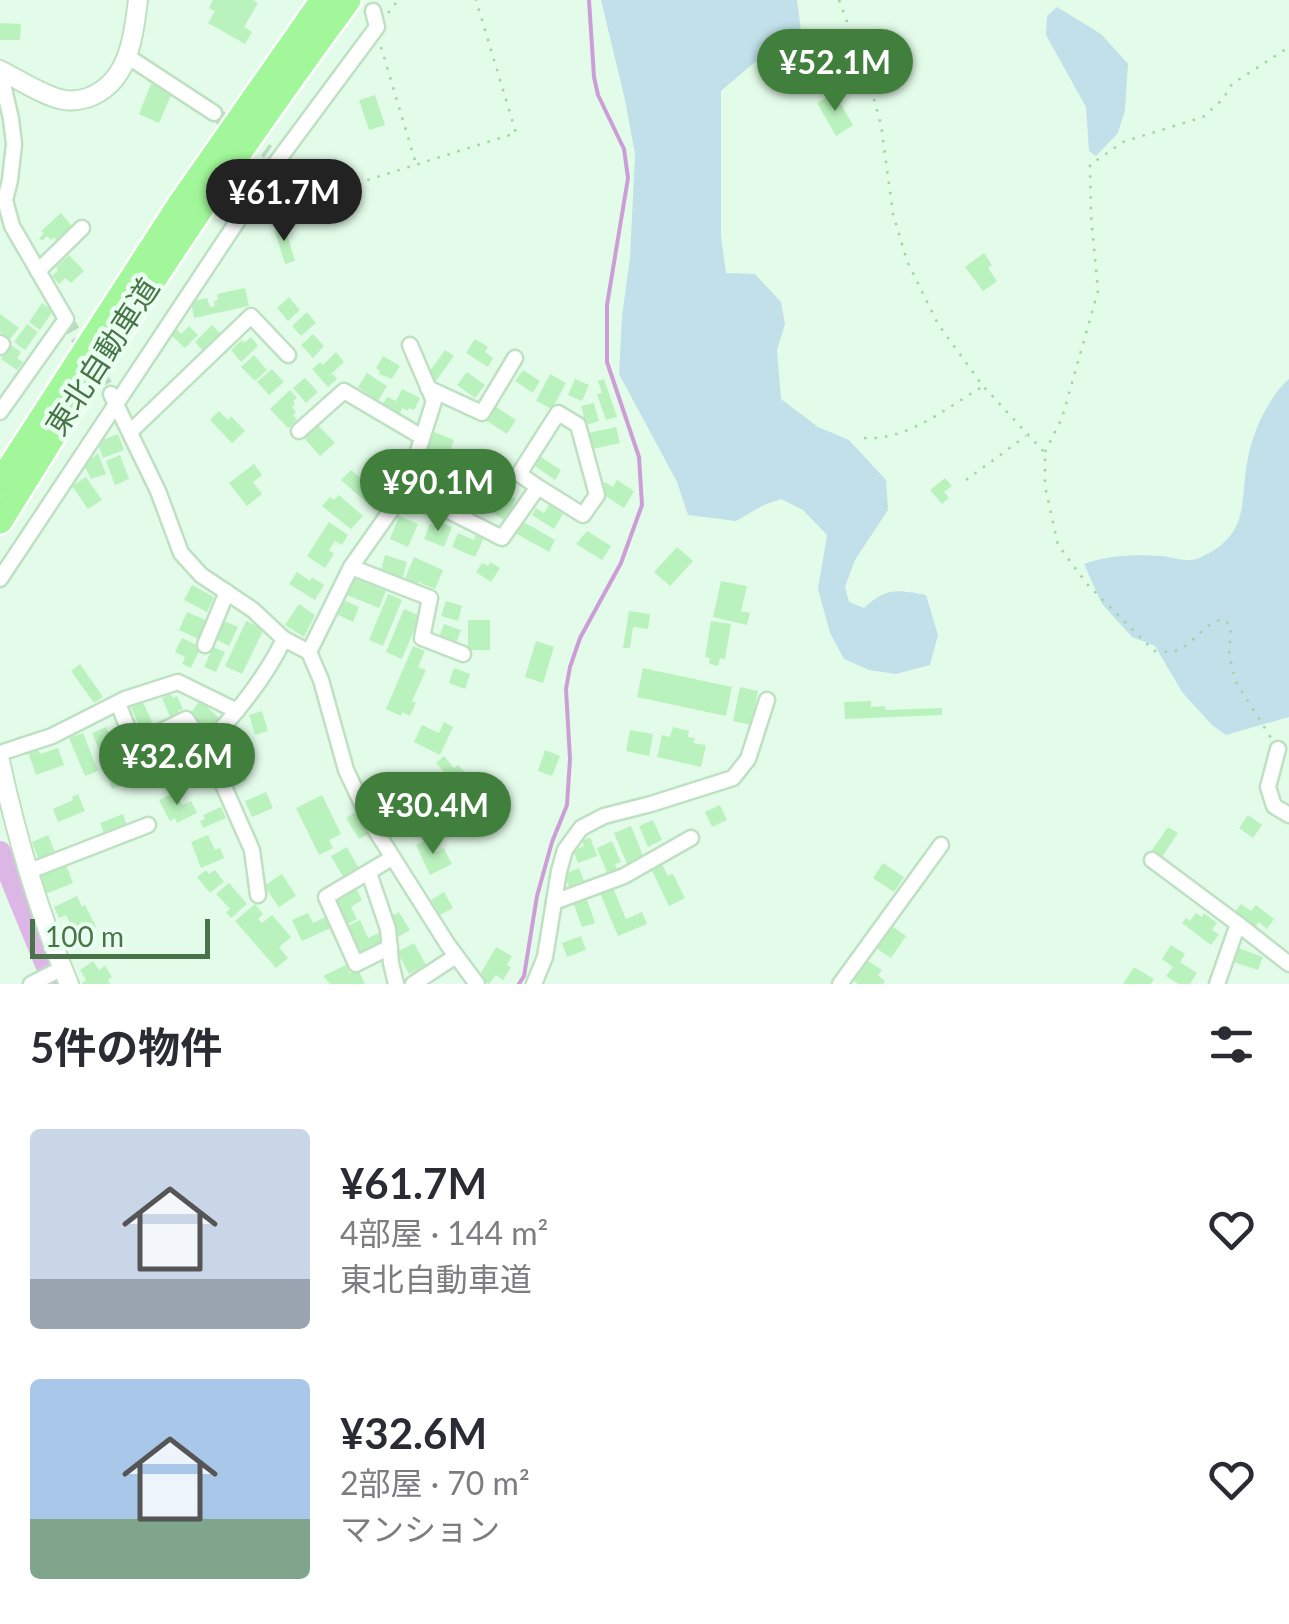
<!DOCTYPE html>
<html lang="ja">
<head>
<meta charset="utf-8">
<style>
	:root { --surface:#fff; --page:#f7f7f7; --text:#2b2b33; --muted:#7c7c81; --accent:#40803c }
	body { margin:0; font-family:Lato,"Noto Sans JP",sans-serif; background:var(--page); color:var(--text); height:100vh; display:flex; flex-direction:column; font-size:38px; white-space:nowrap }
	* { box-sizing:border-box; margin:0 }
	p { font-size:32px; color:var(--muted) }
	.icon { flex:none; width:55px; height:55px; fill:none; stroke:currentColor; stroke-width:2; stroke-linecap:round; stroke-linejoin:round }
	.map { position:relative; height:984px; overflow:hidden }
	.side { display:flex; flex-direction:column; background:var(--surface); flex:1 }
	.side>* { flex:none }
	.scale { position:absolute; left:30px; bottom:25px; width:180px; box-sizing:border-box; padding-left:10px; border:5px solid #497449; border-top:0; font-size:28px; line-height:35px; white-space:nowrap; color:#497449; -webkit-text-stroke:8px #e9ffef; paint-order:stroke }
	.price { position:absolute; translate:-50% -85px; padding:0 22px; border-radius:35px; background:var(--accent); color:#fff; font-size:32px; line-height:65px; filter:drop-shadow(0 2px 5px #0008) }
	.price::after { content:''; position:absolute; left:50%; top:60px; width:30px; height:22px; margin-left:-15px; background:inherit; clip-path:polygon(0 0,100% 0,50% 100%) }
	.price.selected { background:#222; color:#fff }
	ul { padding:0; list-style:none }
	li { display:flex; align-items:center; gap:30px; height:250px; padding:0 30px }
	li span { display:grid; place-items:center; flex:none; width:280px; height:200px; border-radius:10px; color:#555 }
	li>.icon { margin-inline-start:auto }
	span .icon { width:120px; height:120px; fill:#fffc; stroke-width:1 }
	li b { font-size:42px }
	h2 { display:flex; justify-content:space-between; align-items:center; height:120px; padding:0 30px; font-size:42px }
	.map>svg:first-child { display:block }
	.green { fill:#c1e0ea }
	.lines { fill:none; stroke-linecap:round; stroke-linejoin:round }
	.stream { stroke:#cd9dd8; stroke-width:4 }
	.river { stroke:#dcb7e6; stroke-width:22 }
	.building { fill:#baf2bd }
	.minor-tunnel { stroke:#bcdac1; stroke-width:14; stroke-dasharray:14 7; stroke-linecap:butt }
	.minor-casing { stroke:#bee1c2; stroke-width:19 }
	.tertiary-casing { stroke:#bee1c2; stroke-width:22 }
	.motorway-casing { stroke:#fff; stroke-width:30 }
	.path { stroke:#9dd7a0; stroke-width:2.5; stroke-dasharray:2.5 8; stroke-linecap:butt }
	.minor { stroke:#fff; stroke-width:14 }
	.tertiary { stroke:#fff; stroke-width:18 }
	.motorway { stroke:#a1f799; stroke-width:25 }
	.labels { text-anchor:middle; stroke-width:9; stroke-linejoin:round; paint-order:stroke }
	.street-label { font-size:30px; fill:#497449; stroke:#e9ffef }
</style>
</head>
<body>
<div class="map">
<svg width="1289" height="984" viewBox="0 0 1289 984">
	<rect width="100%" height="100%" fill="#e3fce9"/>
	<g class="green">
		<path d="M601,0H797L801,30L755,62L721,91V236L726,273L755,274L781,302L785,324L777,350L781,399L818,427L849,440L886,480L888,510L855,560L845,587L849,602L864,608C887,587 897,590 926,595L938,635L930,665L896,674L869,670L844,659L830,633L818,589L827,535L803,510L781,499L764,505L736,521L688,515L677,482L619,374L622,316L630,258L635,154L625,100Z"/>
		<path d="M1057,7L1101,34L1128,64L1125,110L1118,133L1096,156L1089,151L1086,107L1046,35L1047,16Z"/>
		<path d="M1289,379V717L1226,735L1212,725L1182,692L1155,646L1132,637L1102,604L1084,564C1107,555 1136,554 1161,556C1173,557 1188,563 1199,558C1254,534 1238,499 1249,453C1254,429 1271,394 1289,379Z"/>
	</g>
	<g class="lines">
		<path class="stream" d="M519,984L524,976L537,896L552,842L567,805L570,759L566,689L570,667L580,638L621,563L642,505L639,457L607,362V305L628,178L624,149L598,95L594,77L589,0"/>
		<path class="river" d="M0,852L54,984"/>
	</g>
	<g class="building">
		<path d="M213,0H253L258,3L244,27L252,32L245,44L208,23L215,11L209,8Z"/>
		<path d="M0,23L21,24L20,40H0Z"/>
		<path d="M151,84L172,93L159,123L139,114Z"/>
		<path d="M834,93L853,125L836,136L817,103Z"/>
		<path d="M375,95L385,125L369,130L359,100Z"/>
		<path d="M275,183L293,195L280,212L263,200Z"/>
		<path d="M61,213L73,227L57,241L54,237L51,240L47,236L42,241L39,238L44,234L41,231Z"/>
		<path d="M284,225L295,261L285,264L274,228Z"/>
		<path d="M984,253L992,265L988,268L997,281L983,291L965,267Z"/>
		<path d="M69,255L84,271L71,283L65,278L59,284L52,276L58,270L56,267Z"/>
		<path d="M245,288L249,306L194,318L191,302L207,298L210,307L215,306L214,301L218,300L217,294Z"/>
		<path d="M289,297L300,310L288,321L277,308Z"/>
		<path d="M42,303L53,311L40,330L29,322Z"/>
		<path d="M307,312L316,323L301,336L292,326Z"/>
		<path d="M0,314L19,328L10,339L0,332Z"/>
		<path d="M27,324L38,332L25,350L14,342Z"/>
		<path d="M212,325L223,336L205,353L195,342Z"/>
		<path d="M189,326L198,335L185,348L170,334L176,328L181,334Z"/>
		<path d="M313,334L324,346L313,358L301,345Z"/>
		<path d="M251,337L258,346L241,362L231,350L242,340L244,343Z"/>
		<path d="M475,339L488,347L485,352L493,358L488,367L466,353Z"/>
		<path d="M11,345L21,352L17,358L23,362L17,370L1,359Z"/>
		<path d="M445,350L454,356L436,381L427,375Z"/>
		<path d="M336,352L344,362L329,376L333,374L337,379L328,387L312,369L320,362L323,365Z"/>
		<path d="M254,355L267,370L255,381L241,367Z"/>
		<path d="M383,356L400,366L392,379L379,374L380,371L376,368Z"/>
		<path d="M272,369L284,382L269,395L257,382Z"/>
		<path d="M523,370L540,381L533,393L515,381Z"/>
		<path d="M467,372L485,385L475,398L457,385Z"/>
		<path d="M367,373L387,386L378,401L358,387Z"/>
		<path d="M550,374L566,383L552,409L536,401Z"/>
		<path d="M305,378L318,392L306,403L293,388Z"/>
		<path d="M575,379L589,385L582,401L568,395Z"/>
		<path d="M604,379L617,417L606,420L597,394L602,393L598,381Z"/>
		<path d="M402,389L420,398L414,410L409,408L408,411L402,408L400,414L382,405L387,397L396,401Z"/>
		<path d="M290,390L297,398L293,401L295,404L292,407L296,412L293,415L297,420L288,428L270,409Z"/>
		<path d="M594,403L599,421L586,425L581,406Z"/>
		<path d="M493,405L516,420L507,434L484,419Z"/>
		<path d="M219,411L228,420L231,416L245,431L232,443L210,420Z"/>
		<path d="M317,424L335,443L320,456L303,437Z"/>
		<path d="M616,427L620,443L592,449L588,433Z"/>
		<path d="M432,431L454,440L448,456L437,452L433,462L422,457Z"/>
		<path d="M118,434L124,450L103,458L97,442Z"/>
		<path d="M461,449L482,462L476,470L456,457Z"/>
		<path d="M98,453L106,474L91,479L84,465Z"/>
		<path d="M120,455L129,479L115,485L106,461Z"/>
		<path d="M541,457L561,470L555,480L535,466Z"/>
		<path d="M444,460L460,468L446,496L430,488Z"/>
		<path d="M254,464L262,475L253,482L262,494L247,506L229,483Z"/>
		<path d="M351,470L376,491L373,494L382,502L375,510L341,480Z"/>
		<path d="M86,477L102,500L88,509L72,486Z"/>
		<path d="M945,478L952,486L944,492L949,498L942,504L930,490Z"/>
		<path d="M479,479L516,499L505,520L479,506L481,502L470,496Z"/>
		<path d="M617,480L634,491L624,508L604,495L601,488L605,482L613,487Z"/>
		<path d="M339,495L363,516L351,529L322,506L330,497L334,500Z"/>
		<path d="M549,505L563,514L554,529L532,515L536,508L544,513Z"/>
		<path d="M399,516L418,524L408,547L390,539Z"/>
		<path d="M437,521L452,527L444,547L424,539L430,524L435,526Z"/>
		<path d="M522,521L555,540L549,552L515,533Z"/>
		<path d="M329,522L348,535L342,545L335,541L329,550L334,554L325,568L307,556Z"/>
		<path d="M587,531L611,546L602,560L576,544Z"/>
		<path d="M458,533L474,540L476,535L484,538L475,557L452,547Z"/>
		<path d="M677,547L693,561L670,586L654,572Z"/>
		<path d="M385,555L407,562L402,580L380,573Z"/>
		<path d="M414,557L443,570L435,589L418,582L416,587L404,581Z"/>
		<path d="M490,562L500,568L491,582L476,572L482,563L488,566Z"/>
		<path d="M297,572L310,581L312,577L324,585L315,600L289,584Z"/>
		<path d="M351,577L386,591L379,608L344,594Z"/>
		<path d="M721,581L747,586L741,611L750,613L747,625L713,617Z"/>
		<path d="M192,585L214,597L207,612L184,600Z"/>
		<path d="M388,594L402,600L383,646L369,640Z"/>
		<path d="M344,600L359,607L353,622L338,615Z"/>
		<path d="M446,601L462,606L458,621L441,616Z"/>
		<path d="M299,604L315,615L304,637L285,625Z"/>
		<path d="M404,609L420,616L402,659L386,652Z"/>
		<path d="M629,611L650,614L648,629L633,627L630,648H623Z"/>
		<path d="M187,612L206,620L198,639L179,630Z"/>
		<path d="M220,619L238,627L229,646L211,637Z"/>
		<rect x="468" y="620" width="22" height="30"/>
		<path d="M246,621L264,629L242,674L225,666Z"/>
		<path d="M711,621L731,624L725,659L720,658L718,666L709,664L710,658L705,657Z"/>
		<path d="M444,624L461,630L455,646L438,640Z"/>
		<path d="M182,638L201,647L191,668L182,664L185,657L175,652Z"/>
		<path d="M536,641L554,647L543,683L525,677Z"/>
		<path d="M413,646L425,651L418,667L426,670L412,701L416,703L410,716L402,712L401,716L386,709Z"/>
		<path d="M213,647L225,652L216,672L204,667Z"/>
		<path d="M80,664L103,697L94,703L71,671Z"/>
		<path d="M454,668L470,674L465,689L449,683Z"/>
		<path d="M643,668L732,687L726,716L637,697Z"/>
		<path d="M740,687L758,691L751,725L733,721Z"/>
		<path d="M170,694L173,698L177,696L183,709L178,711L180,715L171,719L162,698Z"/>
		<path d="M200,700L220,719L210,731L191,713Z"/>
		<path d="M871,701V707L885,706L886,710L942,708V715L845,719L844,702Z"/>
		<path d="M143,702L152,722L140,728L131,707Z"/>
		<path d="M262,711L268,731L255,735L249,715Z"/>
		<path d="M444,722L453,727L440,755L414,742L422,725L439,733Z"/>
		<path d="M106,727L115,748L101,754L92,733Z"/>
		<path d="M673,727L689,731L688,737L695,738L693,743L706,745L701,767L657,757L662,735L670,737Z"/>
		<path d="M630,730L653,734L649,756L626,751Z"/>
		<path d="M83,733L98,771L85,776L69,738Z"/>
		<path d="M182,735L191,756L182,760L172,739Z"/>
		<path d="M154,743L159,754L164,752L171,768L154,775L142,748Z"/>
		<path d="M37,745L40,754L58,748L64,765L36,775L27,749Z"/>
		<path d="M545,750L560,756L552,776L538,771Z"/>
		<path d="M236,753L247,780L231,787L220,760Z"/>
		<path d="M444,756L454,768L458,765L467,774L455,784L436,763Z"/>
		<path d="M125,757L133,780L137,778L139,783L126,788L125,784L112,789L103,765Z"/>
		<path d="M176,792L182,805L191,801L197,813L177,823L175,818L170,821L159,800Z"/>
		<path d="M266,792L273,808L252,817L245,801Z"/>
		<path d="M78,794L85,811L58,822L53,809L73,800L72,797Z"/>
		<path d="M322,795L341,834L329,840L333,848L319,855L296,808Z"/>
		<path d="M720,805L727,820L712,827L705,812Z"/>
		<path d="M221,807L226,818L203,828L200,821L205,819L203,815Z"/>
		<path d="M357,811L370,833L359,839L346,818Z"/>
		<path d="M123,814L127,826L105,835L100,823Z"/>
		<path d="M1248,815L1262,825L1253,838L1239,828Z"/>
		<path d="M653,820L662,840L648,847L639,826Z"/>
		<path d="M631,826L644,858L627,864L614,833Z"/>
		<path d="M1168,827L1178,833L1162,857L1152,850Z"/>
		<path d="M48,835L55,852L38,858L32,842Z"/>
		<path d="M208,835L215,850L220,848L224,858L201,868L191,842Z"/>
		<path d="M590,837L597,856L578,863L573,850L584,846L582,841Z"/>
		<path d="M429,839L436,852L444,848L452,864L430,875L416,845Z"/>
		<path d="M612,841L621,862L615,864L618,871L608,875L597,848Z"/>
		<path d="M347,847L360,871L345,880L331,856Z"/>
		<path d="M883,863L904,877L894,892L873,878Z"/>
		<path d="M662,864L668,876L673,874L685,898L669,906L651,869Z"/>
		<path d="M66,865L73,883L43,895L36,877Z"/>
		<path d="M579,868L585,883L570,889L564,874Z"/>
		<path d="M206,870L209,874L215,870L224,882L210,893L197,877Z"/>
		<path d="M282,874L296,896L279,907L264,886Z"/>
		<path d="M229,883L247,904L231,918L226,912L230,909L216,894Z"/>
		<path d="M355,886L362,900L351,907L357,919L345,925L332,898Z"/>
		<path d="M613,888L626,919L642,912L647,924L618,936L600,893Z"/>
		<path d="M444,892L453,908L440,915L431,900Z"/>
		<path d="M77,896L82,907L85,905L96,927L76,936L66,915L59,918L54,907Z"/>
		<path d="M586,897L595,923L582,927L573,902Z"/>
		<path d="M255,904L263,914L258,919L262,923L272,915L291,937L279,947L288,958L276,968L235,921Z"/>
		<path d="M1241,904L1251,911L1256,905L1274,919L1267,929L1259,922L1254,929L1233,914Z"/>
		<path d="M399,912L410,930L398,937L392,928L390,917Z"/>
		<path d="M308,913L313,923L327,916L333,927L302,941L292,920Z"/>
		<path d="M1196,913L1202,917L1204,913L1217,923L1212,930L1219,934L1211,945L1182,923L1186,918L1190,921Z"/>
		<path d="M360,920L368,938L381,932L385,942L357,956L344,928Z"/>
		<path d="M892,926L906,936L891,958L876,948Z"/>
		<path d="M581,936L586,950L567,957L562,943Z"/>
		<path d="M414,943L426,965L409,974L397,952Z"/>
		<path d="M1171,945L1185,954L1180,962L1197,973L1190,984H1179L1166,976L1173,967L1162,959Z"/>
		<path d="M496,947L512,956L507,965L511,967L503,980L496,975L489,984L478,978Z"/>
		<path d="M1235,947L1263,957L1258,970L1230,961Z"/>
		<path d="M93,961L99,970L105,966L112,977L108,980L110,984H81L86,980L80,970Z"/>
		<path d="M868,961L882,970L878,975L885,981L883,984H858L854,981Z"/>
		<path d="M346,965L350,973L358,969L365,984H330L323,976Z"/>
		<path d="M1134,967L1154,979L1151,984H1123Z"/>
	</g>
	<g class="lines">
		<g class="minor-tunnel">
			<path d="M214,113L268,152"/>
			<path d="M66,319L111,394"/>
		</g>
		<defs>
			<g id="minor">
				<path d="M127,56L214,113"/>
				<path d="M38,271L82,228"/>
				<path d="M0,343L2,344L0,347"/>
				<path d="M428,388L482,413L515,358"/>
				<path d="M111,394L158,491L181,553L201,575L253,610L284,639L309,652L321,680L346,770L371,823L448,945L477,984"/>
				<path d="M0,412L66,319L12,226L5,200L10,180L14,144L11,119L0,71"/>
				<path d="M299,431L344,391L422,437"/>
				<path d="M130,432L251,316L288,355"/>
				<path d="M406,489L502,538L538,487L519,474L558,413L578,425L597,495L583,515L538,487"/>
				<path d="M351,567L430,598L422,638L463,654"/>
				<path d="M0,579L276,163L377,27L373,11"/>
				<path d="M205,645L227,592"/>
				<path d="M309,652L351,567L406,489L434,401L410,345"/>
				<path d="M118,703L134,744L186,719L206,746"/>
				<path d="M1278,749L1268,787L1274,806L1289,815"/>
				<path d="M0,753L52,736L125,699L178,682L237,711"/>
				<path d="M1152,860L1238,924"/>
				<path d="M27,872L148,825"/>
				<path d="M369,873L388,929L391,963L396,984"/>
				<path d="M258,895L252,850L206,746C236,713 265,679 284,639"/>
				<path d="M554,902L624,876L691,838"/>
				<path d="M390,947L356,964L326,897L392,858"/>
				<path d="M31,984L63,968"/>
				<path d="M413,984L456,956"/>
				<path d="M534,984L545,957L559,871L565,850L581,828L604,816L651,804L733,778L748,759L767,700"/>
				<path d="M840,984L941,845"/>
				<path d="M1217,984L1238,924L1289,964"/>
			</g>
			<g id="tertiary">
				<path d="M0,70C18,79 45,97 64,100C71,101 80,100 87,98C129,83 133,38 138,0"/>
				<path d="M0,761C17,839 38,911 69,984"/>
			</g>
			<g id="motorway">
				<path d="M0,483L179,206L323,0"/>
				<path d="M0,521C109,343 224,168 348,0"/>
			</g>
		</defs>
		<use href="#minor" class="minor-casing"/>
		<use href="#tertiary" class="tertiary-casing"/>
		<use href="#motorway" class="motorway-casing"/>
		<g class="path">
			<path d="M839,0L869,81L881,125L893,214L907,261L938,324L983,386L1045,453V486L1058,545L1087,584L1154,651C1156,651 1171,652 1172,652C1193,647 1202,624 1223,619L1231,626L1229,655L1236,682L1271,738"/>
			<path d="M388,13L398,0"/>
			<path d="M381,47L416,164"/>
			<path d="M283,172C304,197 305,196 336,190L516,133L476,0"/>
			<path d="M864,438C907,441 946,408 982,387"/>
			<path d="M1045,452L1062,418L1098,291L1091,215L1090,165L1123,142L1203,117L1223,99L1232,84L1289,47"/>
			<path d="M966,480L1026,436"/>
		</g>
		<use href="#minor" class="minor"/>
		<use href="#tertiary" class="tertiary"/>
		<use href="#motorway" class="motorway"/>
	</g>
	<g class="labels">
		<g class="street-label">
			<text transform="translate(103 357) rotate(-57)" y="10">東北自動車道</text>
		</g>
	</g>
</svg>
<div class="scale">100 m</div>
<b class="price" style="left:835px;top:114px">¥52.1M</b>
<b class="price selected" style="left:284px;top:244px">¥61.7M</b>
<b class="price" style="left:438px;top:534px">¥90.1M</b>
<b class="price" style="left:177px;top:808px">¥32.6M</b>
<b class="price" style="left:433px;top:857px">¥30.4M</b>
</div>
<section class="side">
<h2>5件の物件<svg class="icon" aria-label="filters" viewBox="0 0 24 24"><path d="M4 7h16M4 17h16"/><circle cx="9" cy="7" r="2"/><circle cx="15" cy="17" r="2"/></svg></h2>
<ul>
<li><span style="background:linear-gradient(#c9d6e8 75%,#9aa5b1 0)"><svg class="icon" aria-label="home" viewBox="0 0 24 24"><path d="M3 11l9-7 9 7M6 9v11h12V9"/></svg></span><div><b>¥61.7M</b><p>4部屋 · 144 m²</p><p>東北自動車道</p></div><svg class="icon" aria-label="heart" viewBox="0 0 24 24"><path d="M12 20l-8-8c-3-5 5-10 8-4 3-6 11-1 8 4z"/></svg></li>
<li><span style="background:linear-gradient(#a9c7e8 70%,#7fa58c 0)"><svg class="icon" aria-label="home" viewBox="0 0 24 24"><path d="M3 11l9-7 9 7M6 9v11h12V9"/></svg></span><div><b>¥32.6M</b><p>2部屋 · 70 m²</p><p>マンション</p></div><svg class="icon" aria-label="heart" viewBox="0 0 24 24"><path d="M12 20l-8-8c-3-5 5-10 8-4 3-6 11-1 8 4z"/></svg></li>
</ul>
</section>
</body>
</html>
